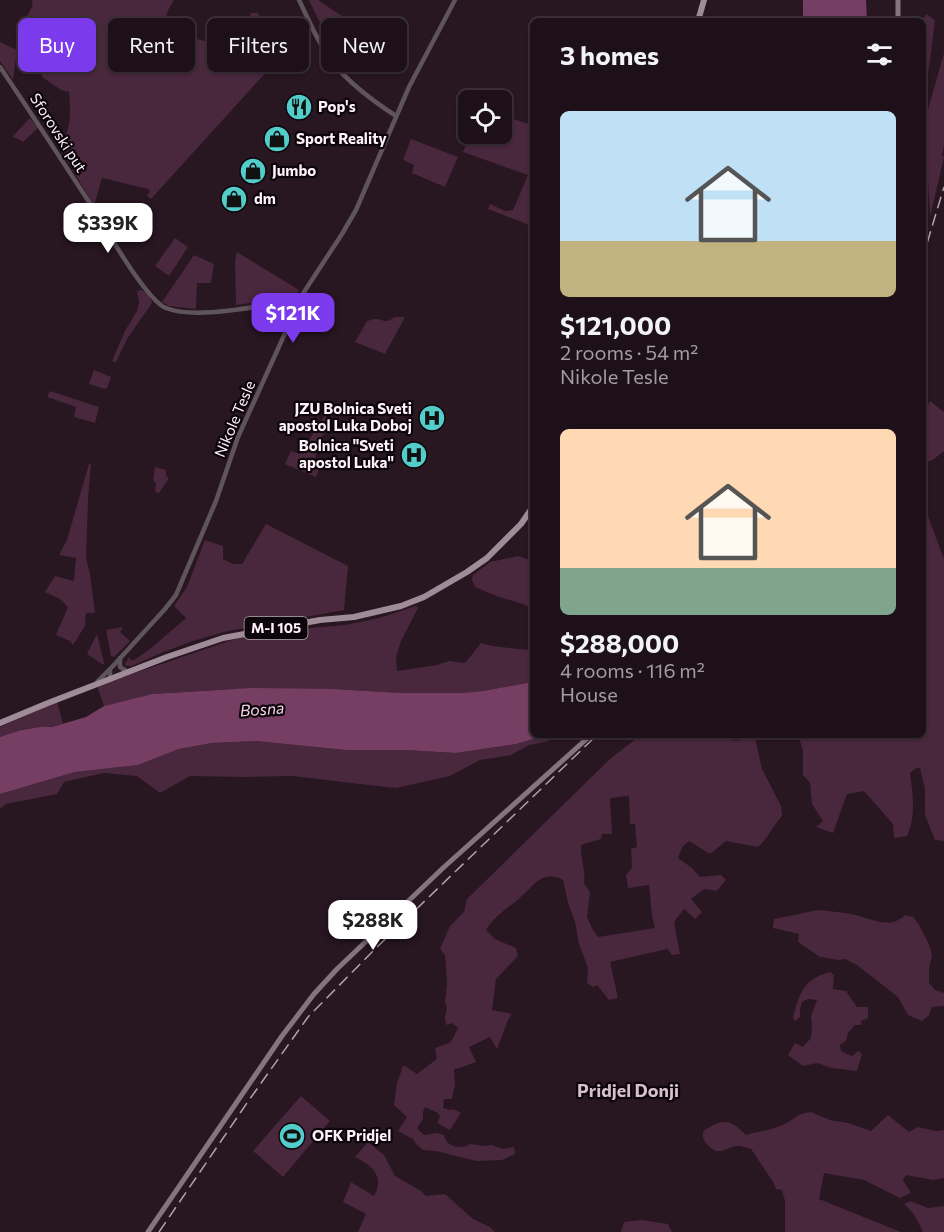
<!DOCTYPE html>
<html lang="en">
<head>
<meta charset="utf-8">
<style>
	:root { --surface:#1e1019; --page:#2b1e26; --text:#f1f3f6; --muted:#a19da2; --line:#3c3038; --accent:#7c3aed }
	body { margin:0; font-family:Commissioner,sans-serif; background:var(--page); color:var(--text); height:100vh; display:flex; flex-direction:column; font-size:22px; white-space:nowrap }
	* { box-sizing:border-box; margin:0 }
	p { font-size:20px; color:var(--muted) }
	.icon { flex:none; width:33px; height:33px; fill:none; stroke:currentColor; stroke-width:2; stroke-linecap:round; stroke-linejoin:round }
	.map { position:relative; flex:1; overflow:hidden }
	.drawer { position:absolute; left:530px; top:18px; width:396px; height:720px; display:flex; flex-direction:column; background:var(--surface); border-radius:9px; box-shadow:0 2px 4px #0004,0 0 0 2px var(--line) }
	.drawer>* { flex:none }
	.hud { position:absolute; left:18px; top:18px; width:422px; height:54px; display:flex; gap:12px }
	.controls { position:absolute; left:458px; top:90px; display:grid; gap:12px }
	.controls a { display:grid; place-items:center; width:54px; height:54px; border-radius:9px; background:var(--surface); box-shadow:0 2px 4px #0004,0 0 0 2px var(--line); font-size:30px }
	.price { position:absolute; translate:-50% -51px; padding:0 14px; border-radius:12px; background:#fff; color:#222; font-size:20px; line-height:39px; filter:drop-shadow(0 2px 3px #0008) }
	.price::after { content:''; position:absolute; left:50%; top:36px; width:18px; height:14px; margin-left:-9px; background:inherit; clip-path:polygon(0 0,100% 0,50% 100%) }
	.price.current { background:var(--accent); color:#fff }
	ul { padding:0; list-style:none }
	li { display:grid; align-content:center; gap:12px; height:318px; padding:0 30px }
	li span { display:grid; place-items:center; height:186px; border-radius:9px; color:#555 }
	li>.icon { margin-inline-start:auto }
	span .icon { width:108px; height:108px; fill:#fffc; stroke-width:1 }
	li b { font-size:26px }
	h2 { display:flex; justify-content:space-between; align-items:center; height:72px; padding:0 30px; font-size:26px }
	.chip { padding:0 21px; border-radius:9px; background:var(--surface); box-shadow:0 2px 4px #0004,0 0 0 2px var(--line); font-size:21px; line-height:54px }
	.chip.current { background:var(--accent); color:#fff }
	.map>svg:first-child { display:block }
	.green { fill:#49273d; fill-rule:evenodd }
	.water { fill:#763e62 }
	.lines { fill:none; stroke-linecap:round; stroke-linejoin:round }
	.tertiary { stroke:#5e545a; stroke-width:4.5 }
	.secondary { stroke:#83747d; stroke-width:5 }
	.primary { stroke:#a08c98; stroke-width:6 }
	.rail { stroke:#b2a3ab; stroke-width:1.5; stroke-dasharray:12 6; stroke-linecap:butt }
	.labels { text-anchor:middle; stroke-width:4.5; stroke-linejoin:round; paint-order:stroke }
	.shield { fill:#0c0509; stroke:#b5aab0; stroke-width:1.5 }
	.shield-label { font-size:14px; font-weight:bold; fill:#fef1f8 }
	.poi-label { font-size:15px; font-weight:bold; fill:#fef1f8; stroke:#0c0509; text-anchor:start }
	.street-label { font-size:15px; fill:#fef1f8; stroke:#0c0509 }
	.water-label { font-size:16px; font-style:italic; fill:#f6d2e7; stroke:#0c0509 }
	.quarter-label { font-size:18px; font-weight:bold; fill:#d8bfce; stroke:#0c0509 }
</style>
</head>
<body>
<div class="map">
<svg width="944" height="1232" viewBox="0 0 944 1232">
	<rect width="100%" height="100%" fill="#281621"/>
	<g class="green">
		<path d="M32,0H174C166,13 165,16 167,31L238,50L251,13H258L261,21L252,57L266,65L269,69L151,199L147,196L150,191L148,189L102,178L94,206L67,160L65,152L59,143C73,132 70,108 69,92L61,90L42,77L40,58L30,54L33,36L26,30C26,26 26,21 27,17C29,10 34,7 32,0Z"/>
		<path d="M309,0H318L355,25L336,53L322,27Z"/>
		<path d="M926,14L935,20L929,68L923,91L922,22Z"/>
		<path d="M0,42L10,47L17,50L13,80L0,61Z"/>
		<path d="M944,53V145L942,156L944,157L930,217L925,120Z"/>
		<path d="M501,115L532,125V226L488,209L490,204L505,211L513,210L528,175L463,152L471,134H501Z"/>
		<path d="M30,118L38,128L23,142L16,138L12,137Z"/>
		<path d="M411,139L458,157L445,187L412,173L414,165L403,160Z"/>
		<path d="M175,238L188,247L169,276L155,266Z"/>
		<path d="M237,252L299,290L292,300H272L236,305L235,261Z"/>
		<path d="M194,255L214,264L211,283H197L196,309L169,306L162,302Z"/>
		<path d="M141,290C146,291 152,299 152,303L127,339L117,360L115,362L112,361L125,331L137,311L139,302L137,291Z"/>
		<path d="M394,317H405L385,354L355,342L367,321C369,321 372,319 375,319C384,319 385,325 394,317Z"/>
		<path d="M94,370L111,377L107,388L105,389L89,384Z"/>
		<path d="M50,391L99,407L95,423L74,417L76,407L47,397Z"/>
		<path d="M930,401L944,412V451L934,459L927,462L923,457V413L924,414Z"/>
		<path d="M325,415L327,419V424L329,428C327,433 321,435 319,440C316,447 317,455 314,462L320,467L316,477L285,464L291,451L300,454Z"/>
		<path d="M89,464H91L88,498L86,559L90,573L95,613H86L85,626L73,645L70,641L56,635L68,607L60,599L45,592L55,576L74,581L76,558L59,555L67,540Z"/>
		<path d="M155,467L166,470V476L169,478L159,493L155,492L156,483L153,480Z"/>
		<path d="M923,503L944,559V841L935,840L925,815V789L920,768H916L910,773C913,794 916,816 907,836L894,838L893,824L864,791L847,794L833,833L816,827L823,821L812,804L810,783L803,775V750L798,735H922Z"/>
		<path d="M266,524L348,566L344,610L228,631L193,641L161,653L132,666H126L125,664L129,657L131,660H134L150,649L186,618L174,606L187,587L205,540L223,546V559L233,564H242Z"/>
		<path d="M518,556L532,561V608L520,603L499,597L475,587L472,580L473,575L490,562Z"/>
		<path d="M416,606L418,608L401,641L396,657L397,671L437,665L449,661L465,663L481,643C496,648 514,648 530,650L532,648V682L483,691L461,693H400L333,689H231L152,694L104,706L97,686L232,640L264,632L345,625L379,618Z"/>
		<path d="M123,627L120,632L130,641L114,657L111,656L106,630Z"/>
		<path d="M97,634L104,662V664H102L87,654Z"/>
		<path d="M57,702L63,724C50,728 37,727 24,729C16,731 8,735 0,737V727Z"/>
		<path d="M548,735H562L545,742L529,745L511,755L480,760L450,776L396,788L351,783L293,776L242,777L190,776L160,793L137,776L104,773L64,782L57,794L6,804L0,809V794L75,772L138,765L179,749L212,743L256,741L346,750H405L456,753L516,744Z"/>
		<path d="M641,735H732L734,741L755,738L762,769L781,806L782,816C773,826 768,838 758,847L726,841L710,854L689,841L683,846L678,858L692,868L700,877L721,875L726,880L717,891L704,889L691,899L702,912L695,919L684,909L674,922L680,954L672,955L667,949L610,962L618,998L609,1000L597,985L593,987L587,983L588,968L579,944L575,922L568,903L563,880C557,876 548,875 541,879C535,882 529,890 523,895C510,907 495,915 486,930L495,939L516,948L518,956L496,979L492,1010L512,1014L508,1020L497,1049L490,1037L469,1047L476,1062L460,1068L454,1069L455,1085L452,1099H444L443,1108L450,1110L453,1109L461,1113L450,1130L437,1123L440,1117L438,1113L425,1107L423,1112V1119L417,1128L424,1135L436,1133L444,1135C446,1147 461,1150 470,1144L485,1146L491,1145L503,1149L514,1147L515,1154L502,1160L476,1161L436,1151L423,1150L416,1144L413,1139L398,1131L407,1117L394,1105L397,1083L403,1066H405L417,1074L437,1059L435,1048L451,1042L458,1028L452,1023L446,1025L445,1017L447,1008L445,1002L447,984L445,955L440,949L450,926L464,912L467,899L611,758ZM629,796L630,824H635L637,847L631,849L632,868L626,875L628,888L649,885L652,916L655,928L598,937L592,928L587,917L590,892L584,883C586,870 580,858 581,845L601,839L602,834H612L610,798Z"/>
		<path d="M818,910C829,911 840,912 851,914C868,917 890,931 905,915L913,917L918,923L929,944L932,955L929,969V983L935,990L944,993V1006L932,1007L929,1015L922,1021L908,1015L898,997L857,965L845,959L838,960L820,957L798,942L799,934L773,928L774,919Z"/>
		<path d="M830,972L834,975L833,989L846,991L857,1007H868V1018L861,1021V1025H855L848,1033L846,1041L840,1045L841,1051L847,1054L852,1056L858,1051L862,1054L857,1071L831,1068L817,1063L803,1066L788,1055L795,1043L803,1047L811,1038L812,1026L811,1016L817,1000L808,999L802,1002L800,1009V1017L795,1021L793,1018C799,994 803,979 830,972Z"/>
		<path d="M301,1096L330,1121L283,1177L253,1151Z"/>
		<path d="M811,1112L830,1120L848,1123L871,1131L888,1115L909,1132L918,1127L936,1131L944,1130V1178L933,1180L906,1175L903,1180L911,1193L900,1198L864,1180L824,1173L819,1199L901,1232H785V1201L782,1190L776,1189L773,1182L751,1149C747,1148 742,1146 738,1146C725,1147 719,1158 708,1145C705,1142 704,1141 703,1137C702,1132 705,1129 710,1127C726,1117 734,1123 746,1135C757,1131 769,1131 780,1126C794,1121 794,1114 811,1112Z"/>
		<path d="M368,1142L384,1155L395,1176L421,1191L426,1196L445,1194L473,1219L490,1227L495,1232H358L366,1214L343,1202L351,1182L374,1196C385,1177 372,1165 355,1157Z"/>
		<path d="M910,1201L928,1208L944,1206V1232H923C916,1218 916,1215 904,1204Z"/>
		<path d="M641,1220L668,1224L672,1232H621L624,1222Z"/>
	</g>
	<g class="water">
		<path d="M803,0H866L867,21H803Z"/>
		<path d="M532,682V735H548L516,744L456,753L405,750H346L256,741L212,743L179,749L138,765L75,772L0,794V737L21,730L40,727H52L86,717L104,706L152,694L251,688L333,689L400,693H461L483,691Z"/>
	</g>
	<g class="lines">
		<g class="tertiary">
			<path d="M299,0C308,18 315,37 327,54C341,77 373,101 396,116"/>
			<path d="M0,67C31,113 61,159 91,205C104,226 146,300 166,308C193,319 246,308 275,304L284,305L296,309"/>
			<path d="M120,658V667L128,672"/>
			<path d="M110,678V669L113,666L165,609L176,595L216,501L238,437L296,309L304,292L342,234L356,210L409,87L455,0"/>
			<path d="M97,682L110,669"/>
		</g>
		<g class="secondary">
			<path d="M898,0V21"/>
			<path d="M148,1232L282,1036L314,994L337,969L443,868L591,735"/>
		</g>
		<g class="primary">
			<path d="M698,21L704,0"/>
			<path d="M0,723L48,703L167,657L223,638L320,620L354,617L401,606L424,597L467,572L487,558L521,524L532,508"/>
		</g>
		<g class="rail">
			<path d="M922,260L944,187"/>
			<path d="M159,1232L247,1103L308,1017L376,948L597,735"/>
		</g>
	</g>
	<defs>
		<symbol id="restaurant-disc" viewBox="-11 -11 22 22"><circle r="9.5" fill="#53cdc9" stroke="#0c0509"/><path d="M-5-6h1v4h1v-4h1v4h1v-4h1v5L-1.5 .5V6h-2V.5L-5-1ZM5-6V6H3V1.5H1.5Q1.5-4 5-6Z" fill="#111"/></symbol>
		<symbol id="shop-disc" viewBox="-11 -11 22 22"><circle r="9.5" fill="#53cdc9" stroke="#0c0509"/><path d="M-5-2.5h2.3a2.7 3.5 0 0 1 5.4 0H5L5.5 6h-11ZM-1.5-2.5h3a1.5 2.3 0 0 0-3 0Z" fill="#111"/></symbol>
		<symbol id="hospital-disc" viewBox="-11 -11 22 22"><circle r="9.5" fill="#53cdc9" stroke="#0c0509"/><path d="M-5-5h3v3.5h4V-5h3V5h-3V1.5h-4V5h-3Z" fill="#111"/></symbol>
		<symbol id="stadium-disc" viewBox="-11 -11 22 22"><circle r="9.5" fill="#53cdc9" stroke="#0c0509"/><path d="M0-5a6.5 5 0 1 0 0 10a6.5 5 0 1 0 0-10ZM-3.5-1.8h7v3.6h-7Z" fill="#111"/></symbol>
	</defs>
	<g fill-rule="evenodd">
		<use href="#restaurant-disc" x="284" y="92" width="30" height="30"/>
		<use href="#shop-disc" x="262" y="124" width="30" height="30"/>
		<use href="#shop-disc" x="238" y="156" width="30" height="30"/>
		<use href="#shop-disc" x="219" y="184" width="30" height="30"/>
		<use href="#hospital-disc" x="417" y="403" width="30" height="30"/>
		<use href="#hospital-disc" x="399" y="440" width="30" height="30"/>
		<use href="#stadium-disc" x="277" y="1121" width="30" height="30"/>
	</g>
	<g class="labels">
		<rect class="shield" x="244.5" y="617" width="63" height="22" rx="4.5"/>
		<g class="shield-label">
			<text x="276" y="633">M-I 105</text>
		</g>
		<g class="poi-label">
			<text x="318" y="112">Pop's</text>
			<text x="296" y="144">Sport Reality</text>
			<text x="272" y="176">Jumbo</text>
			<text x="254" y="204">dm</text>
			<text x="412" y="414" text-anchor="end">JZU Bolnica Sveti<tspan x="412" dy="17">apostol Luka Doboj</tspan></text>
			<text x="394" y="451" text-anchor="end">Bolnica "Sveti<tspan x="394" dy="17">apostol Luka"</tspan></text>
			<text x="312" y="1141">OFK Pridjel</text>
		</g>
		<g class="street-label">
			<text transform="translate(58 133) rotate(57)" y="5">Sforovski put</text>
			<text transform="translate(235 419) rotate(-67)" y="5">Nikole Tesle</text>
		</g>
		<g class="water-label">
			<text transform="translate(262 709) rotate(-4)" y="6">Bosna</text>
		</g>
		<g class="quarter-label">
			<text x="628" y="1097">Pridjel Donji</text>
		</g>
	</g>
</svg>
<div class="controls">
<a><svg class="icon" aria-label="locate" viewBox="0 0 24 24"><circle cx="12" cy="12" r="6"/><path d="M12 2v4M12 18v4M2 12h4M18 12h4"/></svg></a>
</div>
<b class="price" style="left:108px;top:254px">$339K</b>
<b class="price current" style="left:293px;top:344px">$121K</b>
<b class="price" style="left:373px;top:951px">$288K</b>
<div class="hud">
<a class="chip current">Buy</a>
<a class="chip">Rent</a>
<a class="chip">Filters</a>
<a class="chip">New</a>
</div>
<section class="drawer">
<h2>3 homes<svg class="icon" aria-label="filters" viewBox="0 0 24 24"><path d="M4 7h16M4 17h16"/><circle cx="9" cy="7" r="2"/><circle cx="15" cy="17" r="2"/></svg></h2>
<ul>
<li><span style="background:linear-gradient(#bfe0f5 70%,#c2b280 0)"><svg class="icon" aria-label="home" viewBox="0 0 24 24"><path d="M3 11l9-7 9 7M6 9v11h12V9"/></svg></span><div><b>$121,000</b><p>2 rooms · 54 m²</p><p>Nikole Tesle</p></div></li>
<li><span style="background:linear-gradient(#ffd9b3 75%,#7fa58c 0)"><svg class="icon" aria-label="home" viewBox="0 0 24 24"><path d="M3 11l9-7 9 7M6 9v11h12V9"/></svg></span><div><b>$288,000</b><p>4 rooms · 116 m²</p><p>House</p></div></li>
</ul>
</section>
</div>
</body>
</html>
